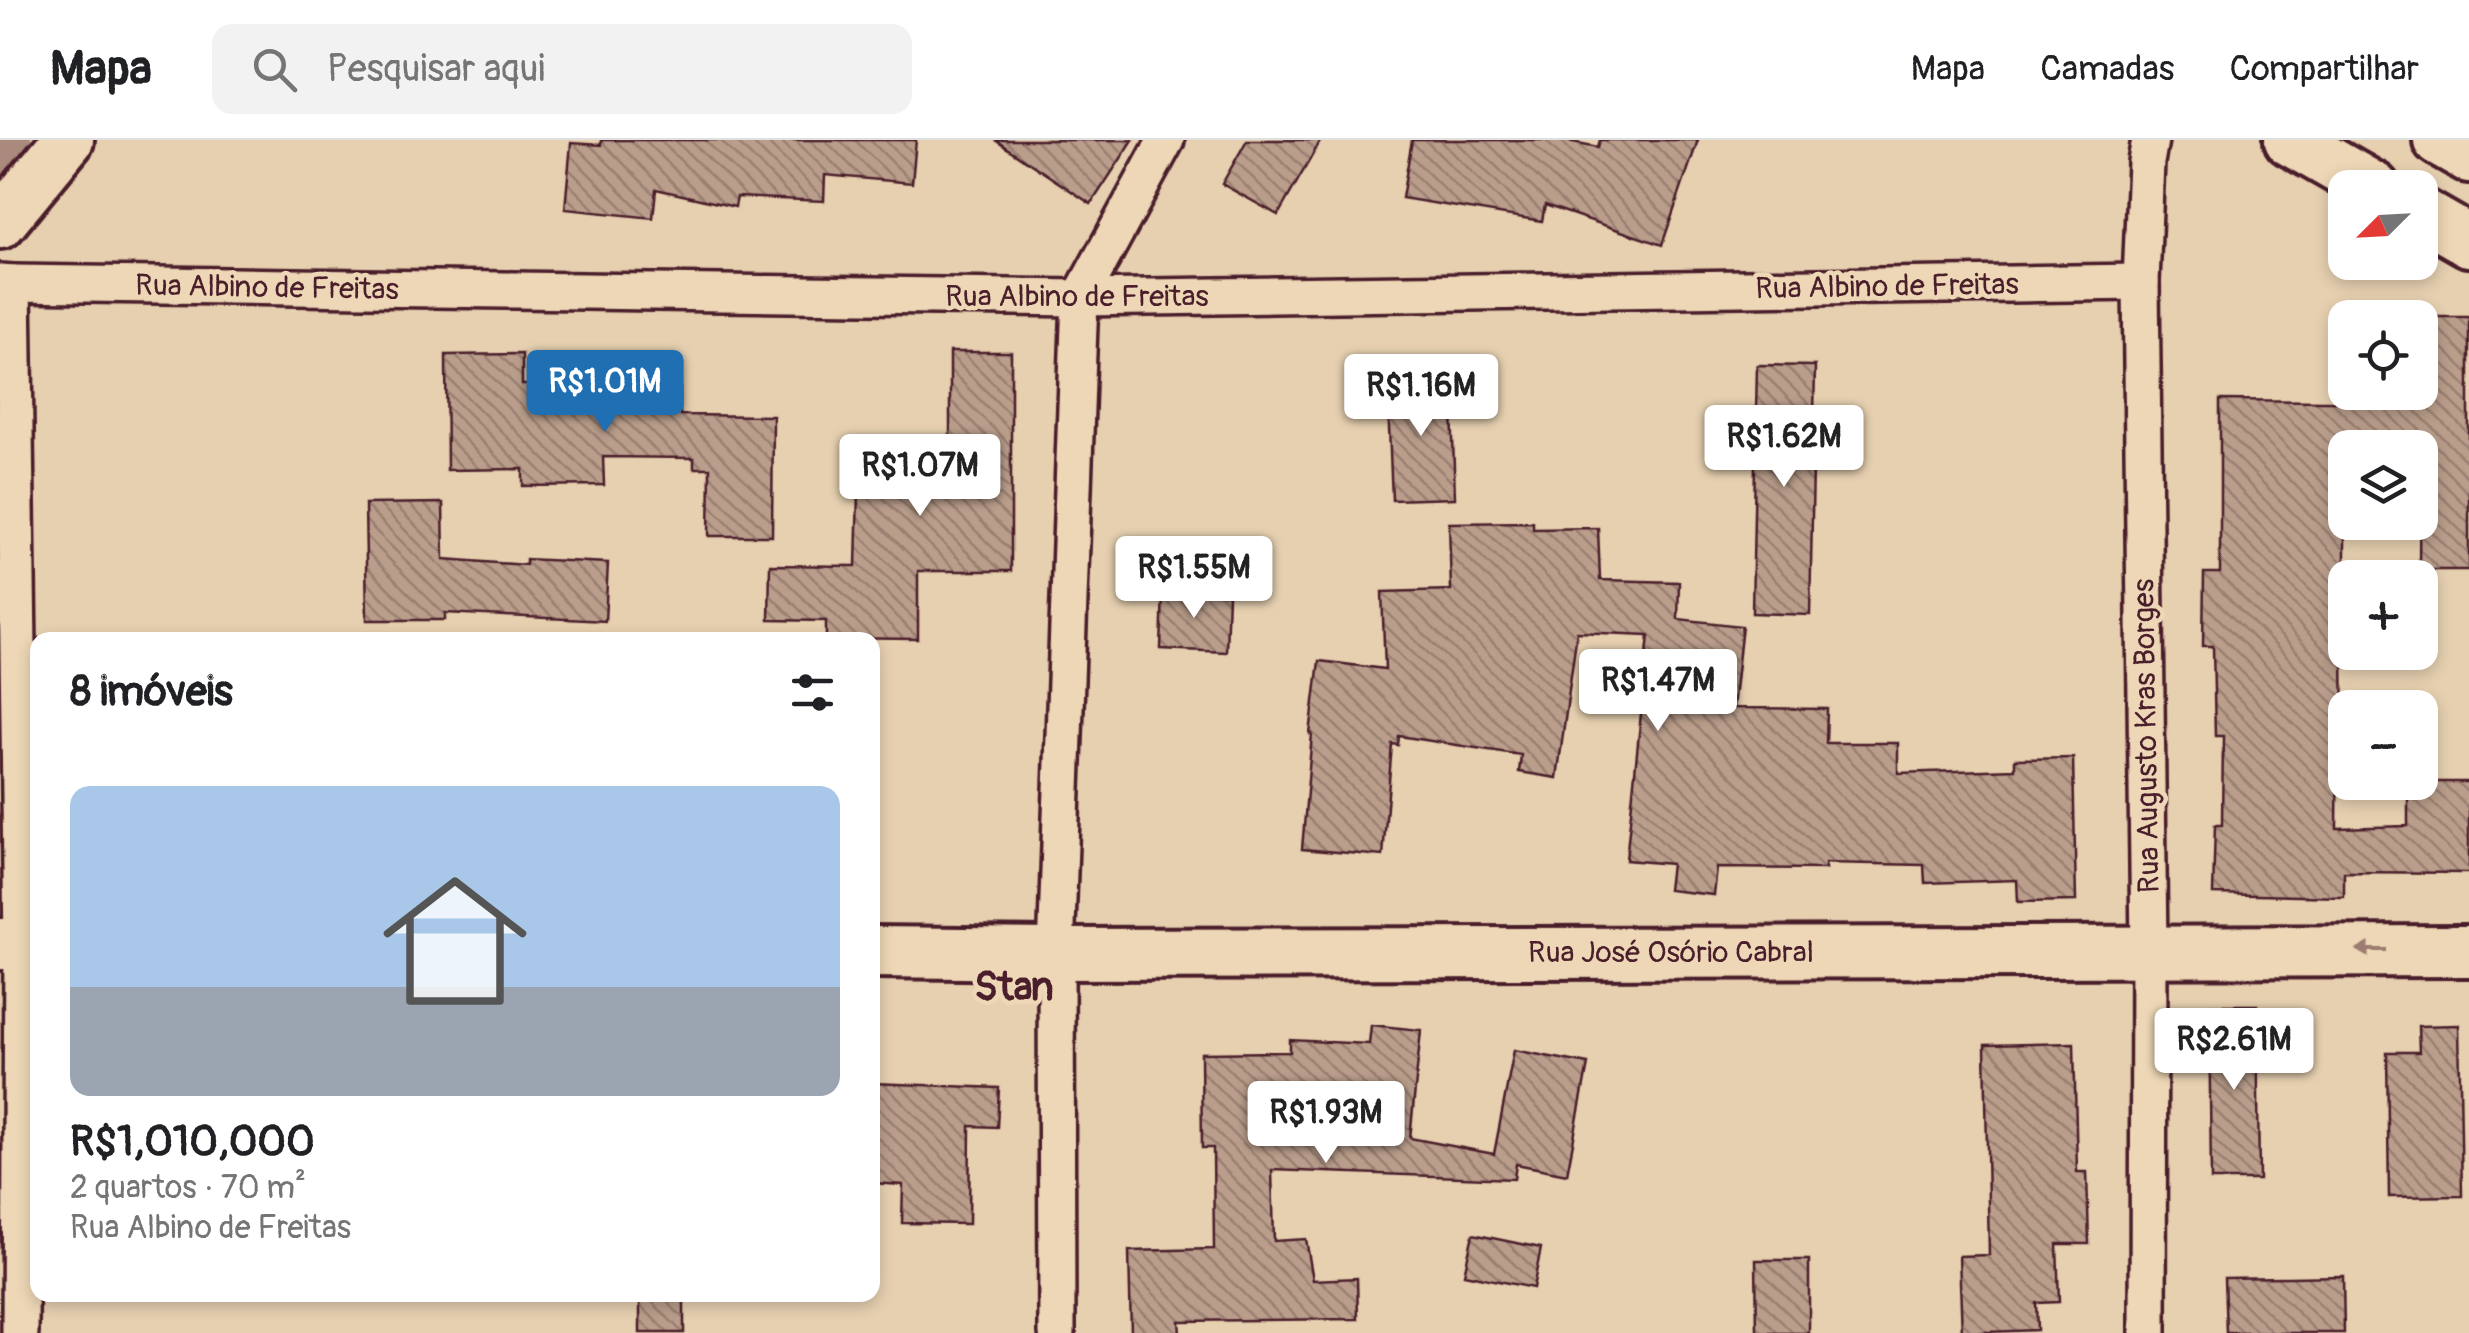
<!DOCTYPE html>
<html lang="pt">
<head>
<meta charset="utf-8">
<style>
	:root { --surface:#fff; --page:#f2f2f2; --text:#202124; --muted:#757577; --line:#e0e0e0; --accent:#1f6fb2 }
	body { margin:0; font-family:Pangolin,sans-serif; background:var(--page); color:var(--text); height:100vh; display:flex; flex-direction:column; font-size:38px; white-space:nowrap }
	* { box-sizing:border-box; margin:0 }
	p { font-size:32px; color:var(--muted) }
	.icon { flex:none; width:55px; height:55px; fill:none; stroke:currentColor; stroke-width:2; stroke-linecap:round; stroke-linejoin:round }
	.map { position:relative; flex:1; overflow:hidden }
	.side { position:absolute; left:30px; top:492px; width:850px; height:670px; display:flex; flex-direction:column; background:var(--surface); border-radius:20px; box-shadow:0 5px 15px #0003 }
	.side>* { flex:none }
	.needle { width:65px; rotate:246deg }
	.tools { position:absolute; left:2328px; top:30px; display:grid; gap:20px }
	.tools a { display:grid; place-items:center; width:110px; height:110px; border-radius:20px; background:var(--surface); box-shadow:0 5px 15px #0003; font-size:50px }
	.price { position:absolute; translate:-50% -85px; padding:0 22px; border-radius:10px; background:#fff; color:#222; font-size:32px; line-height:65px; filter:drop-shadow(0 2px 5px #0008) }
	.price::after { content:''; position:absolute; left:50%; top:60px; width:30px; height:22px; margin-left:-15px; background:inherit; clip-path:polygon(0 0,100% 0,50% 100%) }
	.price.current { background:var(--accent); color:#fff }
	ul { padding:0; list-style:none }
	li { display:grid; align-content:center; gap:20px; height:530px; padding:0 40px }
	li+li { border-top:2px solid var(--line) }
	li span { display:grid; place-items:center; height:310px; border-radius:20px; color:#555 }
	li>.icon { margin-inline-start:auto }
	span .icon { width:180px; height:180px; fill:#fffc; stroke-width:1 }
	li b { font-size:42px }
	h2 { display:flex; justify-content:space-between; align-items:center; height:120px; padding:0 40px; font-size:42px }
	header { display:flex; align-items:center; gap:60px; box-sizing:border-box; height:140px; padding:0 50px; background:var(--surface); border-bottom:2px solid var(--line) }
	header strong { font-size:48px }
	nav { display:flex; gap:55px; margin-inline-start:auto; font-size:35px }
	.search { width:700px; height:90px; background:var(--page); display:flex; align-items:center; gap:25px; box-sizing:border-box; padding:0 35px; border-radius:20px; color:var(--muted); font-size:38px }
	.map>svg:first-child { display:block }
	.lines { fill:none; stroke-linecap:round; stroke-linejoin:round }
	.canal { stroke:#a98a7b; stroke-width:48 }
	.building { fill:url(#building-back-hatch); stroke:#4a1f2b; stroke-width:2.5 }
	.street-casing { stroke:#4a1f2b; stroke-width:42 }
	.secondary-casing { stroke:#4a1f2b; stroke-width:58 }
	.street { stroke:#edd7b6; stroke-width:35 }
	.secondary { stroke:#edd7b6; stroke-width:50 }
	.oneway { fill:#9c7b70 }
	.labels { text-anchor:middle; stroke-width:9; stroke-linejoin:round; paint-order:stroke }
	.street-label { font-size:30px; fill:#4a1f2b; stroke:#edd7b6 }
	.district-label { font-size:40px; font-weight:bold; fill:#4a1f2b; stroke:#edd7b6 }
</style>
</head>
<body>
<header>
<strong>Mapa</strong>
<div class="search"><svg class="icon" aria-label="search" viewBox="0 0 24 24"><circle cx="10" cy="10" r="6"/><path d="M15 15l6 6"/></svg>Pesquisar aqui</div>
<nav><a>Mapa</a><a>Camadas</a><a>Compartilhar</a></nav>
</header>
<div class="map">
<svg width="2469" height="1193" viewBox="0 0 2469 1193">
	<defs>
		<pattern id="building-back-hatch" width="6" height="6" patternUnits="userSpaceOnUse" patternTransform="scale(2.5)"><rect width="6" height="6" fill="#ba9e8b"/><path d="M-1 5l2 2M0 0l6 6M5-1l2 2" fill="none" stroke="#998072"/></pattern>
	</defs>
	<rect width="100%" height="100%" fill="#e6d0b0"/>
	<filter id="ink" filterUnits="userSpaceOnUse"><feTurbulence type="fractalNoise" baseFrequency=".01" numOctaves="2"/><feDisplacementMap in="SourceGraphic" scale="20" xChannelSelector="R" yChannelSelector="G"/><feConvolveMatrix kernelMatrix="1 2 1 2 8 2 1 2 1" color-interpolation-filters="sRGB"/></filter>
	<g filter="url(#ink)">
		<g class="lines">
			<path class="canal" d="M0,9L7,0"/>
		</g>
		<g class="building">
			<path d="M601,0H916L912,43L825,35L824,61L737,57L735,67L656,49L653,78L565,69L571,3L601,5Z"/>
			<path d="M995,0H1133L1091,64Z"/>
			<path d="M1247,0H1321L1278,75L1222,44Z"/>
			<path d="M1412,0H1563L1598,7L1600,0H1698L1662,105L1545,65L1542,81L1402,58Z"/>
			<path d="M2421,177H2469V430H2419L2420,308H2345V507H2343L2344,594H2338L2337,688L2408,686V642H2469V733L2344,732V757L2213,754L2215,685H2222L2223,596H2215L2213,506H2203L2204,433H2220V260L2421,262Z"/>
			<path d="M950,212H1011V431H918V499L826,498V481L769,480L770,425L856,426L858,350L914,351L915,304L950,305Z"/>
			<path d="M522,214V245L640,243L639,232L680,233V275L773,276L772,396H709L710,328H694V318L603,317L604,345L523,346V329L447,330L446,215Z"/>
			<path d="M1757,225L1815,226L1810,475L1752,473Z"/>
			<path d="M1451,238L1455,358L1392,360L1387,239Z"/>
			<path d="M443,363L444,419L526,425V419L608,423L605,481L445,473V480H367L365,364Z"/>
			<path d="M1533,382V389L1598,388L1600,440L1679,442L1678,479L1742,486L1733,568L1827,569L1826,603H1898V633L2015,629V619L2073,618L2076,761L2018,762L2017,740L1925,743L1924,725L1825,723V729L1717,728L1714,755L1668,750L1671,724L1626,720L1649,495L1577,492L1557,638L1519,632L1521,615L1399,596L1398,605L1392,604L1383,716L1302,709L1312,594H1310L1319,521L1385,529L1382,452L1451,450L1449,383Z"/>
			<path d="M1163,450L1228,454L1226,512L1161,509Z"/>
			<path d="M2209,865H2257L2259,1040H2211Z"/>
			<path d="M1371,885L1421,890L1410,998L1494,1014L1514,910L1588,924L1567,1034L1516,1024L1514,1039L1272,1030L1274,1101L1306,1099L1313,1140L1357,1138L1358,1179L1179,1181L1180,1193H1131L1129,1111L1214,1109L1213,1008H1202L1201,913L1290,912V900L1369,904Z"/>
			<path d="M2459,885L2462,1056L2389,1057L2387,912H2419L2418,886Z"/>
			<path d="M2074,903L2077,1032H2087L2089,1104H2057L2059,1162L2036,1163L2037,1190L1962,1193L1959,1116L1989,1115L1985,905Z"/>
			<path d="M872,943L999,948L997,987L970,986L969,1084L902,1083L903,1045L872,1043Z"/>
			<path d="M1473,1094L1541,1108L1533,1148L1464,1134Z"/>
			<path d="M1756,1120H1809V1193H1757Z"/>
			<path d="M2343,1136L2344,1193H2226L2224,1138Z"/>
			<rect x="640" y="1155" width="44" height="38"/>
		</g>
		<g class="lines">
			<defs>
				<g id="street">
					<path d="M0,142L13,143L22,804L20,1193"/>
					<path d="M13,143L1080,158L2141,142"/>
					<path d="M1057,1193L1056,814L1080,158L1166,0"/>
					<path d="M2148,1193L2149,810L2141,142L2146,22L2150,0"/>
				</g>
				<g id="secondary">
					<path d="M2290,0L2374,48"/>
					<path d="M2439,0L2469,17"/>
					<path d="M2420,73L2469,101"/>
					<path d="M0,83L68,0"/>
					<path d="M0,804H38"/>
					<path d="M872,812L1056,814L2469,811"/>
				</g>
			</defs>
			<use href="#street" class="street-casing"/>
			<use href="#secondary" class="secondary-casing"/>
			<use href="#street" class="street"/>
			<use href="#secondary" class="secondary"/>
		</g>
		<defs><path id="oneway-solid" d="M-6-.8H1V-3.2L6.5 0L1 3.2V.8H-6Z" transform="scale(2.5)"/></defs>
		<use class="oneway" href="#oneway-solid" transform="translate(2372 810) rotate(-180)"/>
	</g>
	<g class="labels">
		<g class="street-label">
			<text transform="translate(1887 146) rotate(-1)" y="10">Rua Albino de Freitas</text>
			<text transform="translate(267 147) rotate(1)" y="10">Rua Albino de Freitas</text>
			<text x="1077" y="166">Rua Albino de Freitas</text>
			<text transform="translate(2146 596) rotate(-91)" y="10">Rua Augusto Kras Borges</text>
			<text x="1671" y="822">Rua José Osório Cabral</text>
		</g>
		<g class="district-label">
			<text x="1014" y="860">Stan</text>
		</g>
	</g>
</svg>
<div class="tools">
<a><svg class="needle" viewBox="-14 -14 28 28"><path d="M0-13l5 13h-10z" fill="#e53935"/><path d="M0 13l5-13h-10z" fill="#757577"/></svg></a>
<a><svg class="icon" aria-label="locate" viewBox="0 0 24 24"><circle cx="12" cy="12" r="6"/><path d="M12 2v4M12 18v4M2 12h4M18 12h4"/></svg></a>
<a><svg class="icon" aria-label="layers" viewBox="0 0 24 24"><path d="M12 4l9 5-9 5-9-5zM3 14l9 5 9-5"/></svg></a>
<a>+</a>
<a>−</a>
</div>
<b class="price current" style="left:605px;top:295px">R$1.01M</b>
<b class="price" style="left:1421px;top:299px">R$1.16M</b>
<b class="price" style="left:1784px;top:350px">R$1.62M</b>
<b class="price" style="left:920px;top:379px">R$1.07M</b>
<b class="price" style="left:1194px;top:481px">R$1.55M</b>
<b class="price" style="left:1658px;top:594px">R$1.47M</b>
<b class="price" style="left:2234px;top:953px">R$2.61M</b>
<b class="price" style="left:1326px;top:1026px">R$1.93M</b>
<section class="side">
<h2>8 imóveis<svg class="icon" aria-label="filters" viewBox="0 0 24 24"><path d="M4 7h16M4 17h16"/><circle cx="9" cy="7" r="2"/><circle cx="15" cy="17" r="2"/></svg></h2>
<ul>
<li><span style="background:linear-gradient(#a9c7e8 65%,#9aa5b1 0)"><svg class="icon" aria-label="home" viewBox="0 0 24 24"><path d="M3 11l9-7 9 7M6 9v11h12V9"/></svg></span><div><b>R$1,010,000</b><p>2 quartos · 70 m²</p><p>Rua Albino de Freitas</p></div></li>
</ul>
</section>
</div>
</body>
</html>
